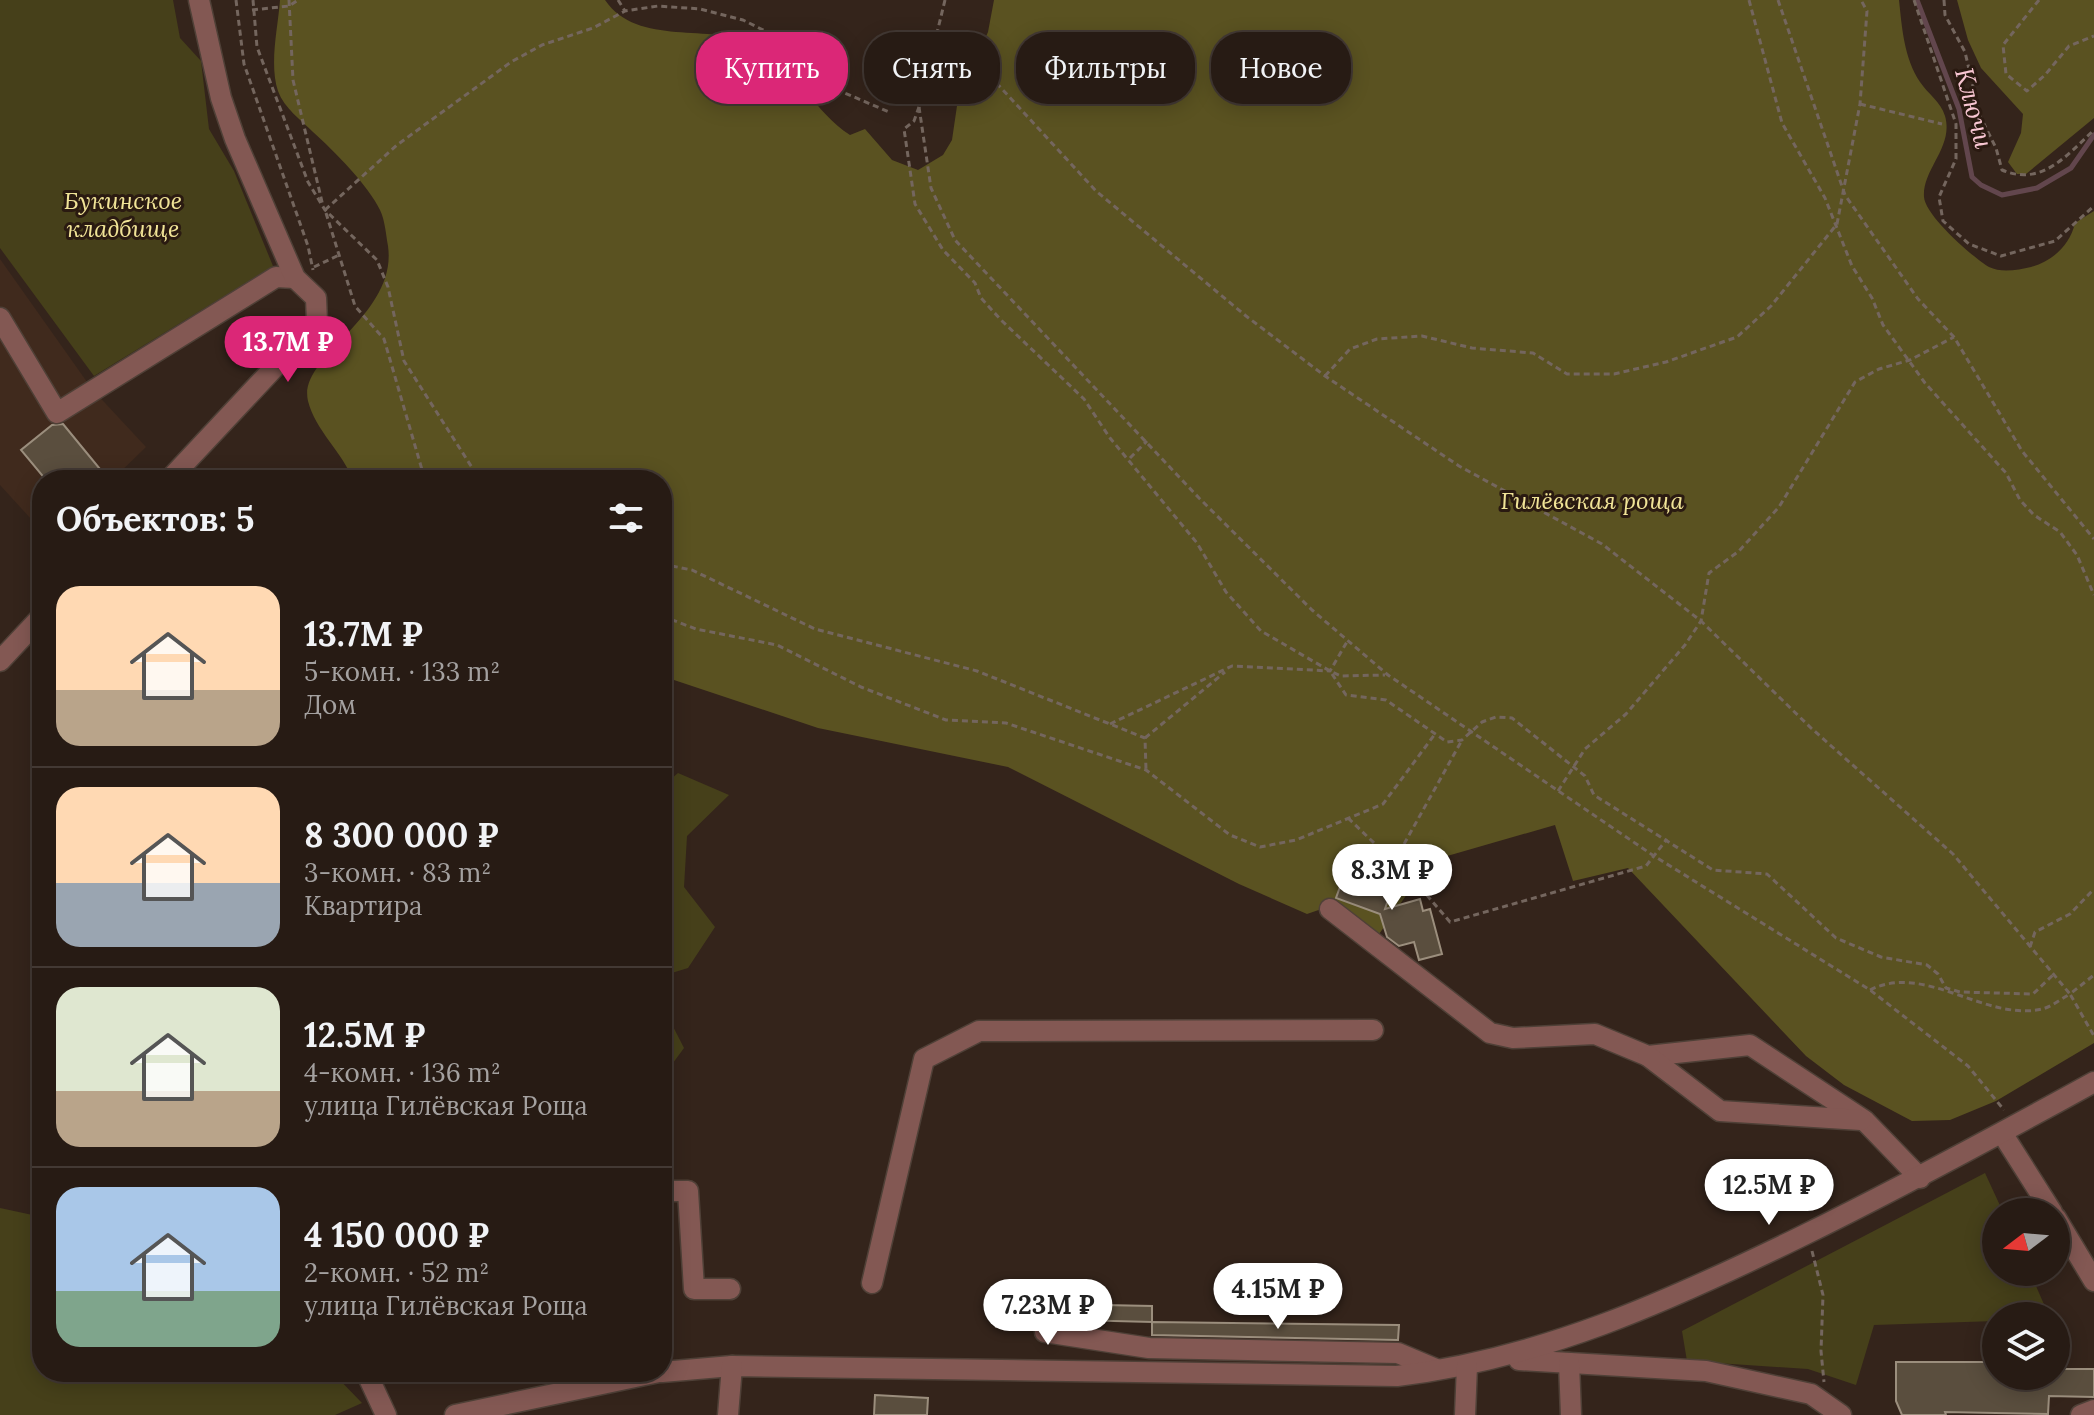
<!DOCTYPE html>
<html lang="ru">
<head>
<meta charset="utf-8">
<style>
	:root { --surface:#271b14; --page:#2f241d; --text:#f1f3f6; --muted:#a4a1a0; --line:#433934; --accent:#db2777 }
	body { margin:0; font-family:Lora,serif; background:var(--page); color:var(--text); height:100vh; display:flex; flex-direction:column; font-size:30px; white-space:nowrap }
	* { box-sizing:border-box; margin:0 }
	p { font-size:26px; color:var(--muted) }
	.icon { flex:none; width:44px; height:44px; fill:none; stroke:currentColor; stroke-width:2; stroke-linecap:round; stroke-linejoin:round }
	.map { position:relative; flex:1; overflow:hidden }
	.panel { position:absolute; left:32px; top:470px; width:640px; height:912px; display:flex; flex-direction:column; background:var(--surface); border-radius:32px; box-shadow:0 4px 20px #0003,0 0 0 2px var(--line) }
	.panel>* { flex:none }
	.guide { position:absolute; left:696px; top:32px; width:760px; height:72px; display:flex; gap:16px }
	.needle { width:52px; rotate:254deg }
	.fabs { position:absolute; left:1982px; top:1198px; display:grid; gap:16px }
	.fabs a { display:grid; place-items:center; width:88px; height:88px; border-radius:50%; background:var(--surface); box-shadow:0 4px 20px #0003,0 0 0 2px var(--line); font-size:40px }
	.price { position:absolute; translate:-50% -68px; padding:0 18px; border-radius:28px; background:#fff; color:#222; font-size:26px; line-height:52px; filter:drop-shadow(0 2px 4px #0008) }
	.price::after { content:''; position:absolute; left:50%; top:48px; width:24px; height:18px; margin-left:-12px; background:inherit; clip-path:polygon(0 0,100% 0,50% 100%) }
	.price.active { background:var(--accent); color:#fff }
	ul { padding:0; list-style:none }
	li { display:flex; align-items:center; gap:24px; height:200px; padding:0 24px }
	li+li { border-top:2px solid var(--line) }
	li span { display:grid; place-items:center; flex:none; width:224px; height:160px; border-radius:24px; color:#555 }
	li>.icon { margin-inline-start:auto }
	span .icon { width:96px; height:96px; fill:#fffc; stroke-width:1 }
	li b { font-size:34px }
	h2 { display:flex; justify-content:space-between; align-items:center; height:96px; padding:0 24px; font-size:34px }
	.tag { padding:0 28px; border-radius:32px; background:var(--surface); box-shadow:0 4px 20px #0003,0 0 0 2px var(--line); font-size:28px; line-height:72px }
	.tag.active { background:var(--accent); color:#fff }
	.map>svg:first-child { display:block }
	.built { fill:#402a1d }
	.green { fill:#46401a }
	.forest { fill:#5a5221 }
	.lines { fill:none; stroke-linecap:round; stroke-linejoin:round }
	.stream { stroke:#62464d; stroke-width:5 }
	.building { fill:#5a4e3e; stroke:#9b8e7d; stroke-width:2 }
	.minor-casing { stroke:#4f4037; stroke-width:23 }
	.path { stroke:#74665e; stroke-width:3; stroke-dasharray:6 4; stroke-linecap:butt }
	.minor { stroke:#835853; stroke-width:20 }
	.labels { text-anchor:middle; stroke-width:6; stroke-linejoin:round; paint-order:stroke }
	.park-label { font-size:24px; font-style:italic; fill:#f1e497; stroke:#2a1a11 }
	.water-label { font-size:26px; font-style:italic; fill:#f8c6d2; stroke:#2a1a11 }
</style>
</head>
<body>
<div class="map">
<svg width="2094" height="1415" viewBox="0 0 2094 1415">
	<rect width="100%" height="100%" fill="#34241b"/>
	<path class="built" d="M0,259L92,389L146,447L112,480H42V531L0,485Z"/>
	<g class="green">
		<path d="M0,0H173L180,38L201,61L209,129L234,171L273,266L94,376L0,248Z"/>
		<path d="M678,773L729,795L687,836L684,887L715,927L688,968L662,976V787Z"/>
		<path d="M662,1005L684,1048L670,1067H662Z"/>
		<path d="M1985,1173L2003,1212H1996V1272H2030L2049,1316H1996V1321L1874,1325L1856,1385L1808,1369L1687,1361L1682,1331Z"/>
		<path d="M0,1208L42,1217V1372H332L362,1403L335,1415H0Z"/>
	</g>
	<g class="forest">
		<path d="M280,0H605C638,48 711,22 756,45C797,66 812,111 850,135L865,129L892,160L918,170L943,155L952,140L958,99L988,32L994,0H1899C1902,28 1904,58 1920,82C1928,94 1941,102 1945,116C1954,147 1922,169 1924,197C1925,215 1972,257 1989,267C2001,273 2018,270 2031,267C2053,261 2070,245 2075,223L2094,211V1043L1996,1101L1950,1120L1912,1121L1844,1085L1806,1056L1628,868L1573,881L1555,825L1416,865L1419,877L1377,937L1333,905L1307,914L1239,884L1008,767L818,728L662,676V480H353C343,453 315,430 308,401C297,356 398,317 388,246C386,235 385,220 380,210C368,185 334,151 313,132C301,120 284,108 278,91C269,64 278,28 280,0Z"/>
		<path d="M1957,0H2094V118L2026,174H2017L2008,162L2021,133L2023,114L1981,68L1968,40Z"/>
	</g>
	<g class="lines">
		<path class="stream" d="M1917,0L1959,109L1972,177L1981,185L2002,195L2037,188L2071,168L2094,135"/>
	</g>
	<g class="building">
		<path d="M755,33L767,40L757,56L745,49Z"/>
		<path d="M63,424L109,480H46L21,450L52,425Z"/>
		<path d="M1348,865L1394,882L1385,909L1420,899L1423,911L1430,909L1442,954L1419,960L1414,942L1399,946L1387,937L1380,914L1336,898Z"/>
		<path d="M997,1303L1152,1306V1322L1035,1319L1033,1328L996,1327Z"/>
		<path d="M1152,1322L1399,1325L1398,1340L1152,1335Z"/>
		<path d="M1896,1362H1996V1376H2056V1369H2094V1397L2049,1396L2048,1414L1945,1412L1946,1415H1902L1896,1401Z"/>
		<path d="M875,1395L928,1398L927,1415H874Z"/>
	</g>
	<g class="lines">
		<defs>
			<g id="minor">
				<path d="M0,318L57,413L276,277L295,278"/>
				<path d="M169,480L317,322L316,298L295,278L235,139L221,98L199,0"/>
				<path d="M0,661L42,616"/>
				<path d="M1330,909L1490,1033L1513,1038L1595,1034L1648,1056L1750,1045L1864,1120L1920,1178"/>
				<path d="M1648,1056L1720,1111L1861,1120"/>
				<path d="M2002,1133L2052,1212"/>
				<path d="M662,1191H688L694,1289H730"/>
				<path d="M2056,1218L2094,1281"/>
				<path d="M872,1283L924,1059L979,1031L1373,1030"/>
				<path d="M1045,1332L1149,1348L1398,1353L1436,1369"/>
				<path d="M1519,1360L1706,1371L1811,1394L1841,1415"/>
				<path d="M1569,1363L1571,1415"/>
				<path d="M366,1372L386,1415"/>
				<path d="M662,1372L732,1366L1397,1376C1541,1359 1669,1301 1798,1238C1898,1189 1996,1136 2094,1082"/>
				<path d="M455,1415L659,1372"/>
				<path d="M728,1415L732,1366"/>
				<path d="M1465,1415L1467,1366"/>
				<path d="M2081,1415L2094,1410"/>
			</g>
		</defs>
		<use href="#minor" class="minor-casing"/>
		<g class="path">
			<path d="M236,0L244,64L308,246L313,270"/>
			<path d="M253,0L257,47L308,182L325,210L377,260L388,287L404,361L480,480"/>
			<path d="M289,0L293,80L323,206"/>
			<path d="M618,0L625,11"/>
			<path d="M945,0L919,107L914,121L904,129L915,204L943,250L975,283L981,298L1001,320L1084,399L1110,438L1197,543L1226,592L1261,631L1330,671L1341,676L1385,675"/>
			<path d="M1749,0L1782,123L1825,198L1852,266L1872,298L1883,325L1925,383L2006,473L2020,500L2034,515L2060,532L2077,555L2094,595"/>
			<path d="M1778,0L1845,195L1918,299L1954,337L2022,451L2094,539"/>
			<path d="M1914,0L1956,124V159L1939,197L1943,221L1969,244L2001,256L2055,241L2094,206"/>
			<path d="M1944,0L1945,15L1965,52L1980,116L1996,148L2002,170C2042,187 2067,155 2094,130"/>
			<path d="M2039,0L2003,45L2006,74L2027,91L2045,75L2069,46L2094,36"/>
			<path d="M252,10L289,6L298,0"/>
			<path d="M937,47L967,60L991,77L1096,191L1246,316L1325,376L1459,466L1602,544L1701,621L1811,728L1953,854L2070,994L2094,975"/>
			<path d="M1860,104L1942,124"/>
			<path d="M919,107L931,188L955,240L1199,498L1312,610L1388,675L1654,856L1870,990L1968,1066L2004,1110"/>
			<path d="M325,210L397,145L511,62L542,45L593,28L625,11L658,6L700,9L743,20L775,36L840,91L889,112"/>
			<path d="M326,213L355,306L384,339L425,480"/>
			<path d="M314,267L339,255"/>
			<path d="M1325,376L1350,349L1377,339L1422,336L1472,348L1533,353L1567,374H1614L1666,362L1737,337L1771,306L1837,224L1860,104L1867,11L1861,0"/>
			<path d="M1130,458L1147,441"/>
			<path d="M662,564L692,570L815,629L977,671L1145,738L1146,770"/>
			<path d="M662,616L696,629L777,645L861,687L946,720L1006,723L1146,770L1230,835L1260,847L1296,840L1383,804L1435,734"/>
			<path d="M1332,674L1346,695L1386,700L1447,742L1462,740L1482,722L1496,717L1512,718L1585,776L1594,795L1713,870L1767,874L1836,938L1881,957L1927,965L1938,974L1946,988L1960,992L2033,994L2053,975"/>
			<path d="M1110,724L1232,666L1330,671L1348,640"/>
			<path d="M1145,738L1225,672"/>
			<path d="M1558,791L1585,749L1626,714L1685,645L1701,621L1709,573L1739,551L1779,507L1855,382L1879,369L1910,360L1954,337"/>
			<path d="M1348,818L1419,886L1450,922L1646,866L1667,839"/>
			<path d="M1389,857L1403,846L1462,740"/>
			<path d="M2030,947L2035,932L2070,914L2094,889"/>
			<path d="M1870,990C1925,962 1985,1022 2042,1009C2051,1007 2061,999 2070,994L2094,1036"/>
			<path d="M1812,1251L1823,1295L1821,1351L1824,1382"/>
		</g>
		<use href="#minor" class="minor"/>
	</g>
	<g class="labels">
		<g class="park-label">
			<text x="123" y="209">Букинское<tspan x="123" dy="28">кладбище</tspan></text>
			<text x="1592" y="509">Гилёвская роща</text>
		</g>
		<g class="water-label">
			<text transform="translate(1974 108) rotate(75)" y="9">Ключи</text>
		</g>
	</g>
</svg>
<div class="fabs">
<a><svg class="needle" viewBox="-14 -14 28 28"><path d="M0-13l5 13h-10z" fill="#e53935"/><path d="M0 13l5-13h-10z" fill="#a4a1a0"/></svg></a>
<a><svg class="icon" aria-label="layers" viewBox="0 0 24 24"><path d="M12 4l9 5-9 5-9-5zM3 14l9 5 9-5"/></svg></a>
</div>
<b class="price active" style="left:288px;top:384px">13.7M ₽</b>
<b class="price" style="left:1392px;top:912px">8.3M ₽</b>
<b class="price" style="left:1769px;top:1227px">12.5M ₽</b>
<b class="price" style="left:1278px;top:1331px">4.15M ₽</b>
<b class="price" style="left:1048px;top:1347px">7.23M ₽</b>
<div class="guide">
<a class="tag active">Купить</a>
<a class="tag">Снять</a>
<a class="tag">Фильтры</a>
<a class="tag">Новое</a>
</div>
<section class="panel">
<h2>Объектов: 5<svg class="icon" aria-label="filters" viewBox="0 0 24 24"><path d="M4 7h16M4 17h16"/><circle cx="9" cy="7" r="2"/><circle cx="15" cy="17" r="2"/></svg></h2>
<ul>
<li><span style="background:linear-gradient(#ffd9b3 65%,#b9a48a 0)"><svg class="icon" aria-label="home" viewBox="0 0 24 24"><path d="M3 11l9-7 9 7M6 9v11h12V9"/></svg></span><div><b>13.7M ₽</b><p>5-комн. · 133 m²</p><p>Дом</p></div></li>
<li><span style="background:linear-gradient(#ffd9b3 60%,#9aa5b1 0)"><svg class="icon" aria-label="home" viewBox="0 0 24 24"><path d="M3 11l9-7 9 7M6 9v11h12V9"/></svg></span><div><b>8 300 000 ₽</b><p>3-комн. · 83 m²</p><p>Квартира</p></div></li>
<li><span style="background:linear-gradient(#dfe7d0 65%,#b9a48a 0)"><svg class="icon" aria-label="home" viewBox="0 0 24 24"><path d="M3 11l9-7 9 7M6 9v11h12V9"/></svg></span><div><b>12.5M ₽</b><p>4-комн. · 136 m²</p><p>улица Гилёвская Роща</p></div></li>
<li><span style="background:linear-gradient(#a9c7e8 65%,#7fa58c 0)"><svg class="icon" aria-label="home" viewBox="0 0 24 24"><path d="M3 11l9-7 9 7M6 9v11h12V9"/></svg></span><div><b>4 150 000 ₽</b><p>2-комн. · 52 m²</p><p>улица Гилёвская Роща</p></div></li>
</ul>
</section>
</div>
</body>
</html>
